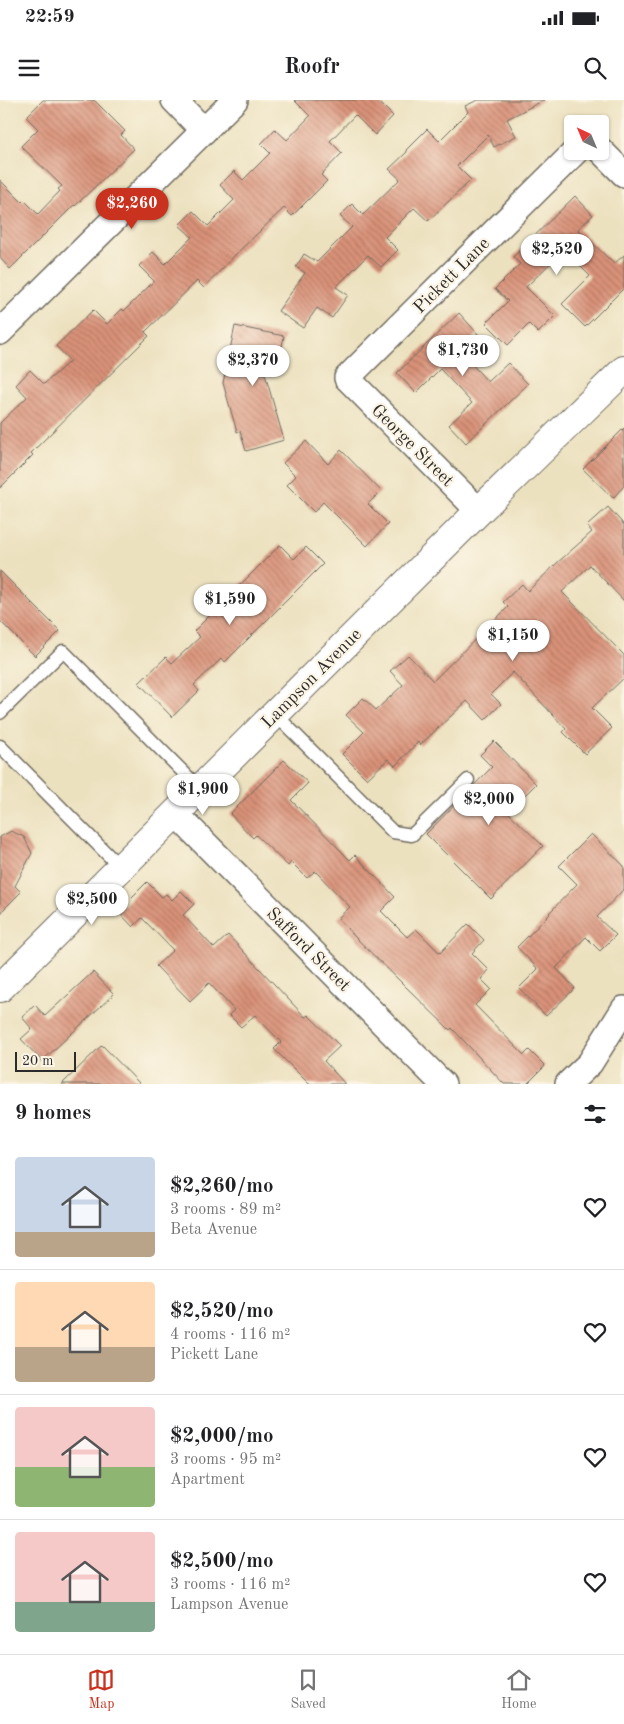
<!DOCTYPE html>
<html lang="en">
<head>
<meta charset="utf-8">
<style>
	:root { --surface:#fff; --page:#f2f2f2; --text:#202124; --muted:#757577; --line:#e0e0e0; --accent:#c8321e }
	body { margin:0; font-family:"Old Standard TT",serif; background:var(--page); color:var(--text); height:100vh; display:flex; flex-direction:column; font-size:19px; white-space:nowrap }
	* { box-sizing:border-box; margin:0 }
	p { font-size:16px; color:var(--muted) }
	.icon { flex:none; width:28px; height:28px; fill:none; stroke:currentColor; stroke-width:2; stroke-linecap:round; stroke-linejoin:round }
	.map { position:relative; height:984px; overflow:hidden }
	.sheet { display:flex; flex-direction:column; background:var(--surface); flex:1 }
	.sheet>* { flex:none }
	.needle { width:32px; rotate:316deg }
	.controls { position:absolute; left:564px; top:15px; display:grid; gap:10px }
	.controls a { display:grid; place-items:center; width:45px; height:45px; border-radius:5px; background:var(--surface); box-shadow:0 1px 4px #0004; font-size:25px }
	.scale { position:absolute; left:15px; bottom:12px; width:61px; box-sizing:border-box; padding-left:5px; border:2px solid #2b2b2b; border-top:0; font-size:14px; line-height:18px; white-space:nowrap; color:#2b2b2b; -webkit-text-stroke:4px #fcf5e5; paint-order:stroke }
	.price { position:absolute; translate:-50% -42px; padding:0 11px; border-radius:18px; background:#fff; color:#222; font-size:16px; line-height:32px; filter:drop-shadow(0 1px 2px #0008) }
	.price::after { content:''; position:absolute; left:50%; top:30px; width:15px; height:11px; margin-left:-8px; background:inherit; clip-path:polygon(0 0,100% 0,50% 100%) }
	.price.on { background:var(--accent); color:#fff }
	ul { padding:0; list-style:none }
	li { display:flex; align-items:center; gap:15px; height:125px; padding:0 15px }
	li+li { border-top:1px solid var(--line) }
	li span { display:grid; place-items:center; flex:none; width:140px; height:100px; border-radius:5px; color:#555 }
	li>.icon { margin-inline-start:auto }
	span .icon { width:60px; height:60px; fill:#fffc; stroke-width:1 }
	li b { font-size:21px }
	h2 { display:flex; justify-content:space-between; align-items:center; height:60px; padding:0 15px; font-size:21px }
	.status { display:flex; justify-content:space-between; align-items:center; height:35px; padding:0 25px; background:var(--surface); direction:ltr }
	.status svg { height:14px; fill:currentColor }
	header { display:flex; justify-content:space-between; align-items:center; height:65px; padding:0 15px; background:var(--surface); font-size:22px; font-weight:800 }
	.tabs { display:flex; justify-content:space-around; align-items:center; height:70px; border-top:1px solid var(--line); background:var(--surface); font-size:14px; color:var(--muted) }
	.tabs a { display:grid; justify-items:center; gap:2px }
	.tabs .on { color:var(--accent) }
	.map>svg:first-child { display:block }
	.building { fill:url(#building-back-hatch) }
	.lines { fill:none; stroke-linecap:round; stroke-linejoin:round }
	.lane-casing { stroke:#6f6b5f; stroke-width:15 }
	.street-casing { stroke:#6f6b5f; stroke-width:28 }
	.secondary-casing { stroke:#6f6b5f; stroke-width:30 }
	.lane { stroke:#fff; stroke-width:12 }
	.street { stroke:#fff; stroke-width:25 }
	.secondary { stroke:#fff; stroke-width:28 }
	.labels { text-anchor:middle; stroke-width:4.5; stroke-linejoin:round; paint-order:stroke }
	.street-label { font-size:18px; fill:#2b2b2b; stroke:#fcf5e5 }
</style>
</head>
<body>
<div class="status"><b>22:59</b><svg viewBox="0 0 49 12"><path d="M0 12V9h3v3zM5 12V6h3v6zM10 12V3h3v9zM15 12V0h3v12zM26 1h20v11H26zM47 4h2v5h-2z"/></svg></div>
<header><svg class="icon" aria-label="menu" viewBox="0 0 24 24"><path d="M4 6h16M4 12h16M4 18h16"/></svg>Roofr<svg class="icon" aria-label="search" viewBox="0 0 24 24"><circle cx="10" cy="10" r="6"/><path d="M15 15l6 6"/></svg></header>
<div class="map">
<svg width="624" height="984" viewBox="0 0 624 984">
	<defs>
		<pattern id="building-back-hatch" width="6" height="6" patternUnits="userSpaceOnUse" patternTransform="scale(1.25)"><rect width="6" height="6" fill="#da9279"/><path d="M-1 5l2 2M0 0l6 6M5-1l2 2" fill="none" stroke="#b17763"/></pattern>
	</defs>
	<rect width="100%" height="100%" fill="#fcf5e5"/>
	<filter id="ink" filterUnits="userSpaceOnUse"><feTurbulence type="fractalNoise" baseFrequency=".02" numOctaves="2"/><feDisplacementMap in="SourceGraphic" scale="10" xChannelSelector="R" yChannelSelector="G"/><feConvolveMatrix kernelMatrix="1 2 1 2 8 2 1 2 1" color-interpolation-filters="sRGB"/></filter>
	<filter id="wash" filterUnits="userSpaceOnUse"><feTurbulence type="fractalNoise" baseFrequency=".0096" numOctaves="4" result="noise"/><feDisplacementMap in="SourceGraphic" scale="20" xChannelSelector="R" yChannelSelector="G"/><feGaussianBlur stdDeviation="1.12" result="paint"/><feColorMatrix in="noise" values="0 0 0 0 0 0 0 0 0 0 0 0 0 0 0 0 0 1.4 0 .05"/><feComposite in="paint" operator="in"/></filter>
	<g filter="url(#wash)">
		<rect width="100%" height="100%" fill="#ece1bf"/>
		<g id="blocks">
			<g class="building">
				<path d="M43,0H94L125,31L121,35L134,49L75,106L74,105L10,169L0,158V80L22,102L24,100L38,114L60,91L58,89L62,86L21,46L38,29L26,17Z"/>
				<path d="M294,0H377L393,16L375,35L355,15L330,41L342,53L321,75L327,81L292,116L284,108L236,154L204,188L197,181L145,232L149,236L31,353L33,355L0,388V323L27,297L16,285L30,270L44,284L70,261L56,246L93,210L107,224L122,209L124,211L154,181L139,166L153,152L165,164L192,137L179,125L193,111L208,126L234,100L220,85L234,71L243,80L270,53L261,44L275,29L287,40L310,16Z"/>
				<path d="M478,0H544L507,19L516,36L494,47L488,35L457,66L471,80L428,121L414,108L385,137L398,150L381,167L368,155L336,187L348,195L332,218L317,208L303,228L278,211L305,173L296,167L304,154L317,162L352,127L340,116L352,104L363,115L400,79L389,69L407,52L406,50L427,29L439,41L468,12L465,6Z"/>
				<path d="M575,96L593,115L578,129L614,164L624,155V188L585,227L562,204L590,176L564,150L526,187L555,216L538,233L529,224L508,245L486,223L508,201L495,189L520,164L513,157Z"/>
				<path d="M459,213L478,234L460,251L488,282L508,263L528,284L466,343L449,325L472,303L440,269L416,293L397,273Z"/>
				<path d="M235,226L284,236L279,261L260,257L284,340L246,351L240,331L237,332L223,283Z"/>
				<path d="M624,328V386L613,398L583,369Z"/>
				<path d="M306,341L328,364L341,350L381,391L368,404L388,424L367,446L323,402L314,412L287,385L296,376L283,363Z"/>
				<path d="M608,407L624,425V501L590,465L562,492L624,555V578L592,608L612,628L585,654L563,632L566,629L513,572L491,594L501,604L485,620L467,601L420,645L418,642L395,666L388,659L367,679L342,654L364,632L346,615L363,598L376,610L403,585L390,571L408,555L433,581L508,507L503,502L522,484L528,491L557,463L592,432L587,426Z"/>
				<path d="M280,445L294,459L306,447L323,464L225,562L222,558L194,585L199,591L172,617L139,583L166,557L172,563L200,537L194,531Z"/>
				<path d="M0,471L60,531L35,556L0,521Z"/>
				<path d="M494,641L536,684L508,712L543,746L491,799L426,734L492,667L480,655Z"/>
				<path d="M284,660L308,683L291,700L350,760L355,755L395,797L381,811L407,837L416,829L440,853L468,824L484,840L472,853L489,870L481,879L491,889L475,905L524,955L529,950L545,966L527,984H504L452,928L450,930L354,836L338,818L350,807L315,771L307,778L291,762L288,766L256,735L253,738L230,714Z"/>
				<path d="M11,731L24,737L32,753L15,786L21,792L3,810L0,816V737Z"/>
				<path d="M591,734L624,766V789L597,817L616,835L600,851L586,837L556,868L575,888L546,916L519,888L538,869L517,847L550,814L549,813L577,784L559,766Z"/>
				<path d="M147,782L162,797L166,794L172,800L181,791L194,804L183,815L214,848L228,835L305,917L308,915L340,946L324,961L345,984H309L274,949L281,942L255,915L241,927L229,915L234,910L209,883L190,901L156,866L173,850L142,818L133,827L118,811Z"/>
				<path d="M93,872L114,894L42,961L21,939L32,929L22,917L35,905L45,916Z"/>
				<path d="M102,945L140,984H62Z"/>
			</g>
		</g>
	</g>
	<g filter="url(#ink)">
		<use href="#blocks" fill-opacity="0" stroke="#6f6b5f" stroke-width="1"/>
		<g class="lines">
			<defs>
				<g id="lane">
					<path d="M0,613L63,551L200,689"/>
					<path d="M275,614L393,732L412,735L468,680"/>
					<path d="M0,646L121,768"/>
				</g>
				<g id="street">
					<path d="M174,0L204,31"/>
					<path d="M600,50L624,74"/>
					<path d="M0,232L235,0"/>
					<path d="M479,411L347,278L576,51"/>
					<path d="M175,713L443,984"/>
					<path d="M568,984L590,963L624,909"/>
				</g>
				<path id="secondary" d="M0,888L479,411L624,270"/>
			</defs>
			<use href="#lane" class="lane-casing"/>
			<use href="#street" class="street-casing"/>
			<use href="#secondary" class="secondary-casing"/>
			<use href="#lane" class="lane"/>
			<use href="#street" class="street"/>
			<use href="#secondary" class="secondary"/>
		</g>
	</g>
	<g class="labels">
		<g class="street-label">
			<text transform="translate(451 175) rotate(-45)" y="6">Pickett Lane</text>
			<text transform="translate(413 345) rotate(45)" y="6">George Street</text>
			<text transform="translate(311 578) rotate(-45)" y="6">Lampson Avenue</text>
			<text transform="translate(309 849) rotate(45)" y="6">Safford Street</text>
		</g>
	</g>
</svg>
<div class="controls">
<a><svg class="needle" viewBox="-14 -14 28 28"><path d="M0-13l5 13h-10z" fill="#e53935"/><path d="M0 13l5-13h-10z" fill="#757577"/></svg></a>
</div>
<div class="scale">20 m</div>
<b class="price on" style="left:132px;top:130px">$2,260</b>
<b class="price" style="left:557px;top:176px">$2,520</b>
<b class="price" style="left:463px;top:277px">$1,730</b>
<b class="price" style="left:253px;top:287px">$2,370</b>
<b class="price" style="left:230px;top:526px">$1,590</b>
<b class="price" style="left:513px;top:562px">$1,150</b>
<b class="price" style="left:203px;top:716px">$1,900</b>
<b class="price" style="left:489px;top:726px">$2,000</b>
<b class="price" style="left:92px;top:826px">$2,500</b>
</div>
<section class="sheet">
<h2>9 homes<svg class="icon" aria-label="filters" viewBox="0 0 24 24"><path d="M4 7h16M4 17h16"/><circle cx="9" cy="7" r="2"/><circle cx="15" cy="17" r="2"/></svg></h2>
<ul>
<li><span style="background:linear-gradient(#c9d6e8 75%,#b9a48a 0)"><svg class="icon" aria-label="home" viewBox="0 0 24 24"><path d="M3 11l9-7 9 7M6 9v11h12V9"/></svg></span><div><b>$2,260/mo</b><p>3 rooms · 89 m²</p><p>Beta Avenue</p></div><svg class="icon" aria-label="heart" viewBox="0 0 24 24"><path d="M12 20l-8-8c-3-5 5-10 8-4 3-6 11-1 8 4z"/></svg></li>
<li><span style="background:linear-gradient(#ffd9b3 65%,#b9a48a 0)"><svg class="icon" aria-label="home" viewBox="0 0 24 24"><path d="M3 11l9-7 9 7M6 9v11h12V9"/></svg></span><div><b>$2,520/mo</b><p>4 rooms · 116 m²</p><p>Pickett Lane</p></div><svg class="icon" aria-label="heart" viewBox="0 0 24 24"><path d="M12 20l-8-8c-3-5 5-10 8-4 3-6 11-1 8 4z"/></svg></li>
<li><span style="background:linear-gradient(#f6c9c9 60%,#8fb573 0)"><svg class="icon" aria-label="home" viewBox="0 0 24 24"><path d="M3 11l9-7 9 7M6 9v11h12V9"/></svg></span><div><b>$2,000/mo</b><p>3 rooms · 95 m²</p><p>Apartment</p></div><svg class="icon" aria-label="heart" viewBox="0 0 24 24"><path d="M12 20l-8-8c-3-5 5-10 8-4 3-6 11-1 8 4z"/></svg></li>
<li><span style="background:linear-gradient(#f6c9c9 70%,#7fa58c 0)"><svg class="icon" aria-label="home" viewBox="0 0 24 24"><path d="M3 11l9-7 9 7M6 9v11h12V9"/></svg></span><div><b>$2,500/mo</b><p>3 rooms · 116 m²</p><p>Lampson Avenue</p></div><svg class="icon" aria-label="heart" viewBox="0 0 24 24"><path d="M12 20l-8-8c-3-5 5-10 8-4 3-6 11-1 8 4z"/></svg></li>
</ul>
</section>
<nav class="tabs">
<a class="on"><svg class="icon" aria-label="map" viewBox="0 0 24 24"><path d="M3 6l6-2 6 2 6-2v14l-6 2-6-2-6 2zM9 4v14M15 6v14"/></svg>Map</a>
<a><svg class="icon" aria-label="saved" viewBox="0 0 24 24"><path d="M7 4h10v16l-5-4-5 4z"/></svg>Saved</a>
<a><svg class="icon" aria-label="home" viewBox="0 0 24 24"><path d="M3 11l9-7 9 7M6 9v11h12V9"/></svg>Home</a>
</nav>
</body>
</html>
